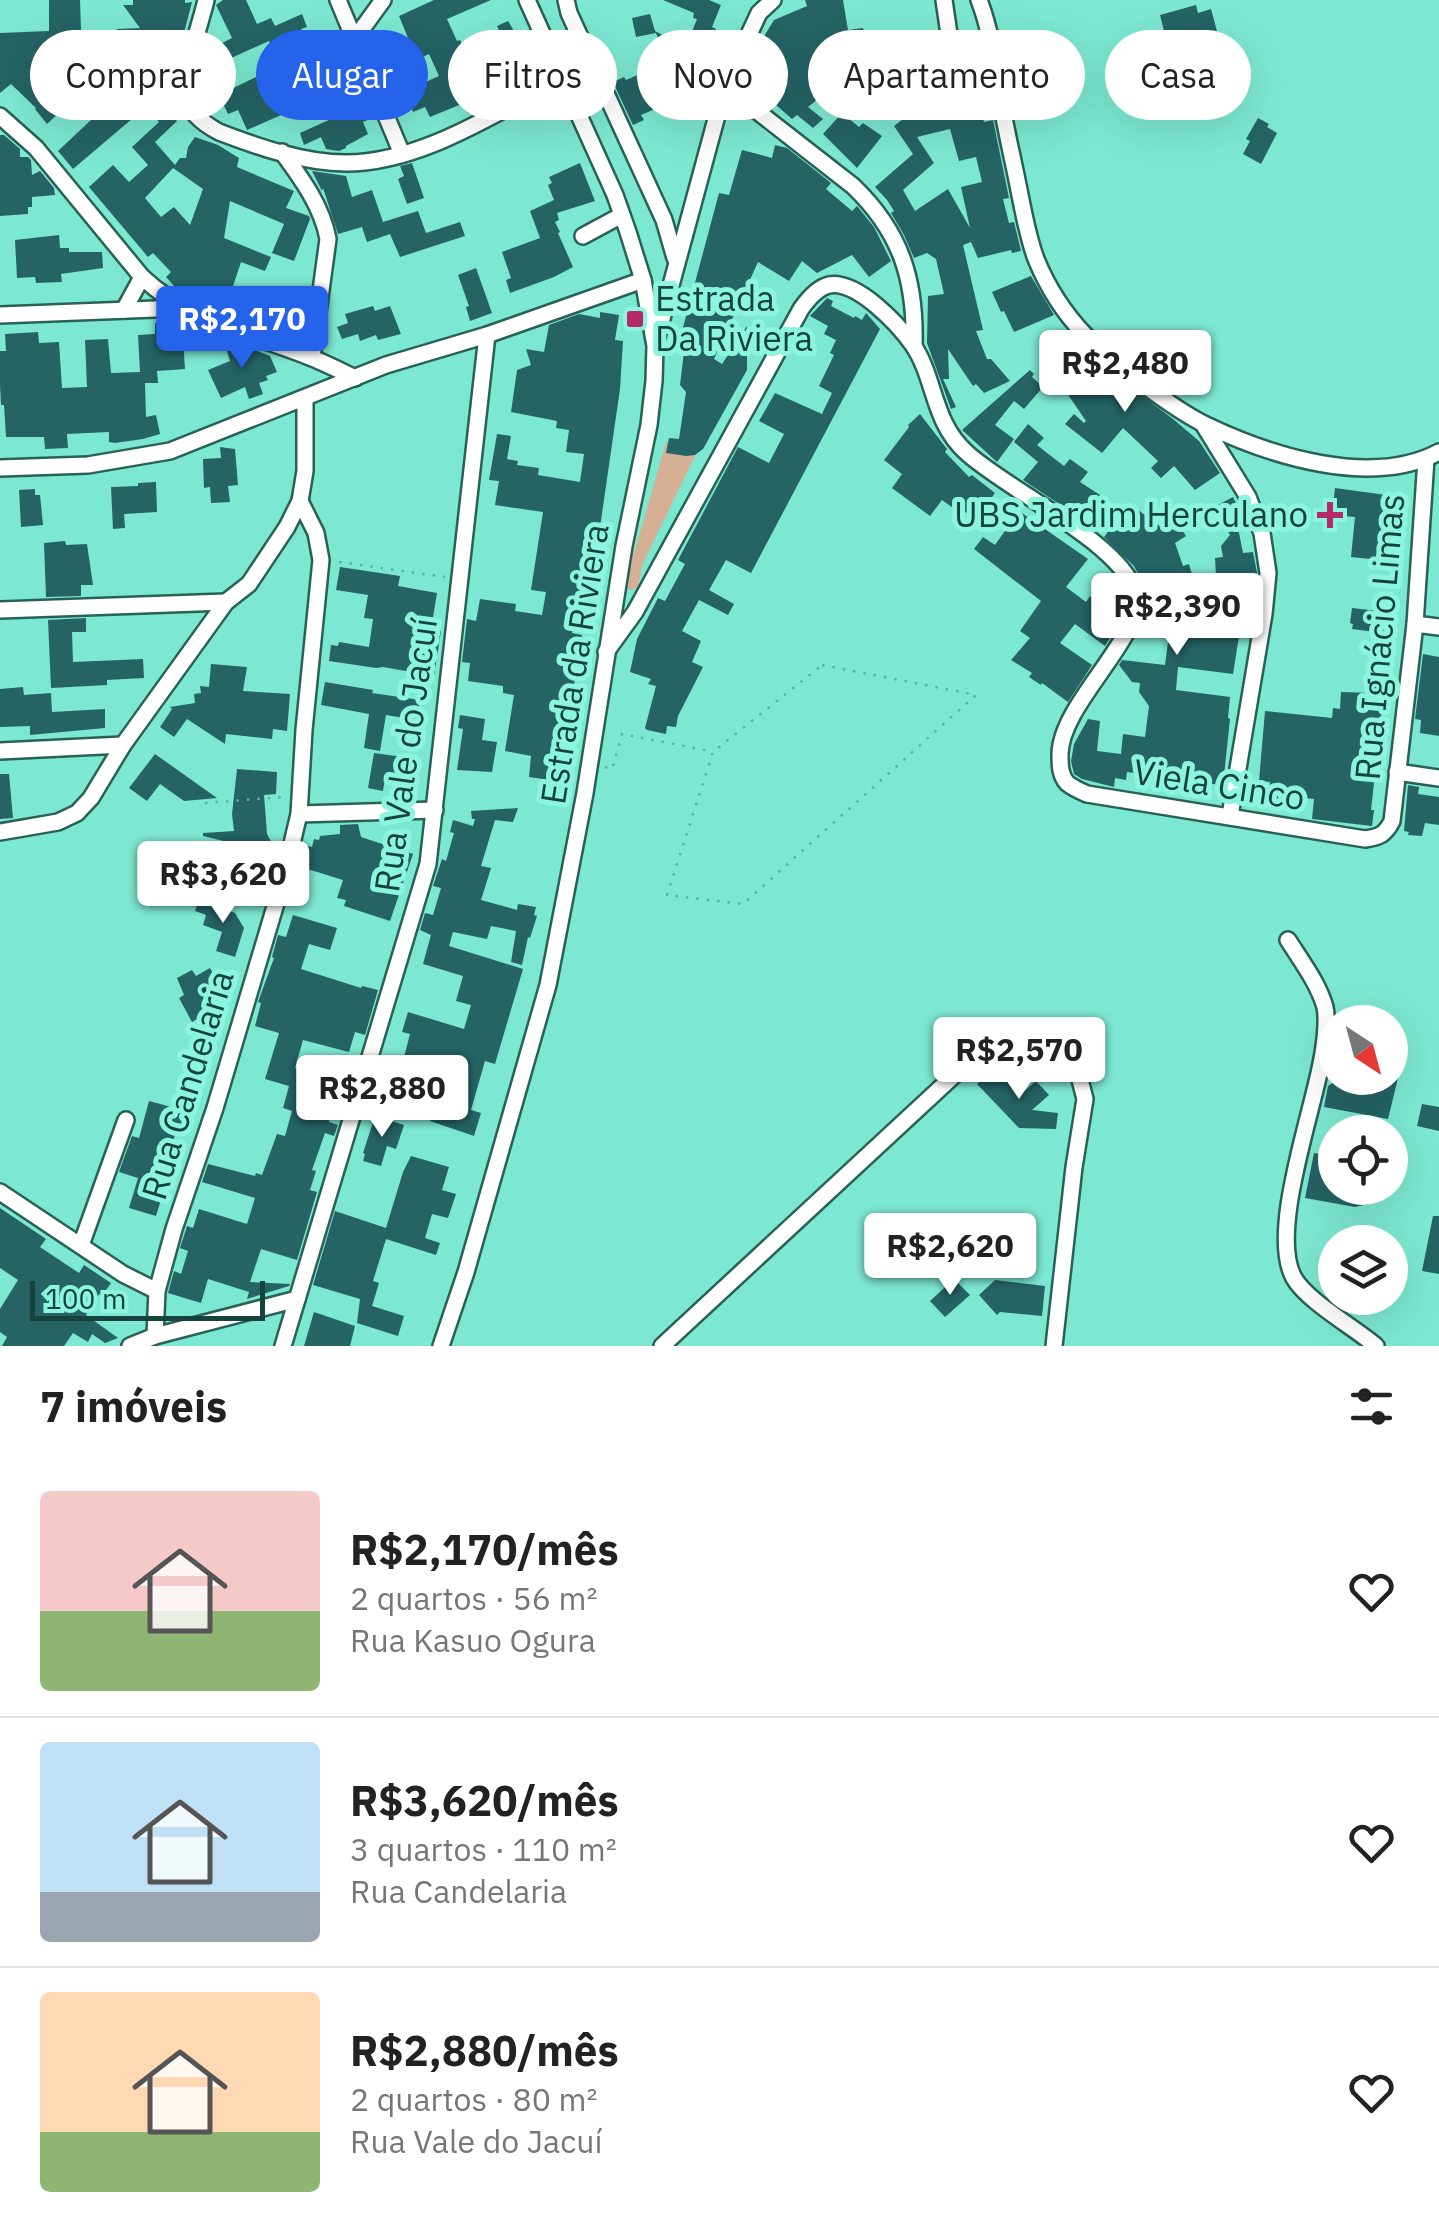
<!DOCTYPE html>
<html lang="pt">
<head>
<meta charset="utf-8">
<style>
	:root { --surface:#fff; --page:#f2f2f2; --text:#222; --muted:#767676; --line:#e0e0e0; --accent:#2563eb }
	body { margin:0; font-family:"IBM Plex Sans",sans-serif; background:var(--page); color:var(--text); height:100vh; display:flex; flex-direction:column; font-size:38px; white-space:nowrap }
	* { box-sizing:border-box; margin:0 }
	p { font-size:32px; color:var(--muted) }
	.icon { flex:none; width:55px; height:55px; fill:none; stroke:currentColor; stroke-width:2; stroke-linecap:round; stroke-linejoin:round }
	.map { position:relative; height:1346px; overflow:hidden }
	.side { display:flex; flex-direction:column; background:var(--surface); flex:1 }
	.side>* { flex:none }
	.top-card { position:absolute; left:30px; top:30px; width:1380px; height:90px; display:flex; gap:20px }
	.needle { width:65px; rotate:144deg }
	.fabs { position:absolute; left:1318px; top:1005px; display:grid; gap:20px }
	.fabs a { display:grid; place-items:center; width:90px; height:90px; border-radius:50%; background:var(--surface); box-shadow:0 10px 40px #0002; font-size:50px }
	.scale { position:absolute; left:30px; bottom:25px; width:235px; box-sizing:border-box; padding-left:10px; border:5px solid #16443c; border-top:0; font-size:28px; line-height:35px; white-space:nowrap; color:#16443c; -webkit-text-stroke:8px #8bf5de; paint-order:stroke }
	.price { position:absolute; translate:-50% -85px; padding:0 22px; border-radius:10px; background:#fff; color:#222; font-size:32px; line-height:65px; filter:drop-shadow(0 2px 5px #0008) }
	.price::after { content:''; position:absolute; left:50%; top:60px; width:30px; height:22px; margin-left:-15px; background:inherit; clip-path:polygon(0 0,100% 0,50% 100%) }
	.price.active { background:var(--accent); color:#fff }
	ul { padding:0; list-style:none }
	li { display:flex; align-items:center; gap:30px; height:250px; padding:0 40px }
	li+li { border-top:2px solid var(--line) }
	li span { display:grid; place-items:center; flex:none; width:280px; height:200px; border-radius:10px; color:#555 }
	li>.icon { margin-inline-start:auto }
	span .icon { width:120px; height:120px; fill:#fffc; stroke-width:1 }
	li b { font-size:42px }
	h2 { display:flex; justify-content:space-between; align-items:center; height:120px; padding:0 40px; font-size:42px }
	.pill { padding:0 35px; border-radius:45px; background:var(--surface); box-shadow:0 10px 40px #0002; font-size:35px; line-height:90px }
	.pill.active { background:var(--accent); color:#fff }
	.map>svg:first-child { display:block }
	.green { fill:#d5b095 }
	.building { fill:#256365; fill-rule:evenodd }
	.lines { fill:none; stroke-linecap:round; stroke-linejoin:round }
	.minor-casing { stroke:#286155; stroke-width:20 }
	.path { stroke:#5bb2a0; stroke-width:2.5; stroke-dasharray:2.5 8; stroke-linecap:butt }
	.minor { stroke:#fff; stroke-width:15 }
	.poi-dot { fill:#b42a68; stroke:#8bf5de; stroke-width:4 }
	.labels { text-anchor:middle; stroke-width:10; stroke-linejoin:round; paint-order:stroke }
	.poi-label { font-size:35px; fill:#16443c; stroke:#8bf5de; text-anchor:start }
	.street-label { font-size:35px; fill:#16443c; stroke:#8bf5de }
</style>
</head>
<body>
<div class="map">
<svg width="1439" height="1346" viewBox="0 0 1439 1346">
	<rect width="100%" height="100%" fill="#7de8d1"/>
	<path class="green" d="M666,442L700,446L643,563L638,587L631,591L625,584Z"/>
	<g class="building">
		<path d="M49,0H80L81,30L94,64L106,59L120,94L141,85L139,68L170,101L165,117L169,113L177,121L155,142L175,165L180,158H186L188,147L195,137L218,145L239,158L237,167L294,191L286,208L309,216L310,219L294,261L272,253L284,224L230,201L224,238L271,257L265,271L241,262L224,313L206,307L176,288L166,277L171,272L153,253L148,257L89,187L113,165L129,182L148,165L132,147L159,122L146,107L73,169L58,151L108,104L95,68L69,89L76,97L47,124L35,109L36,108L11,84L0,93V33L49,31ZM173,168L203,189L190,225L174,207L161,217L145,198Z"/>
		<path d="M133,0H185V3L192,2L178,56H175L174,80L145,56L138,63L137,53L121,56L117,29L140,28L123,5H133Z"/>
		<path d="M223,0H246L257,24L271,18L275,26L302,14L307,27L301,29L311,52L327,45L349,85L247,130L238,110L228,114L219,95L281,65L269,41L198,73L203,53L232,38L216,5Z"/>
		<path d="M434,0H491L447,19L457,41L460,40L470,61L462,65V75L469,91L495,79L494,75L516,65L497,26L508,21L530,58L533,56L542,76L468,113L464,103L430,117L425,107L413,112L405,91L439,76L429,54L383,75L389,47L408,38L399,16Z"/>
		<path d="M663,0H709L721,5L712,27L716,29L698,65L660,81L662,86L660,87L667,104L641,115L644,120L633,125L613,82L624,77L626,80L654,68L653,64L666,58L656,33L636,37L632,18L650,14L655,31L672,40L674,37L687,44L697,19L693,18L694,13Z"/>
		<path d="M805,0H843L848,30L863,28L868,60L876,70L843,98L833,87L808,107L823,119L813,128L797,115L792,119L767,97L758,79L772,73L768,52L758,51L763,38L774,20L807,6Z"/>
		<path d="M1196,5L1198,13L1211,9L1224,57L1174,71L1160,15Z"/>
		<path d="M955,104L958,118L981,112L984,122L993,120L1009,198L1003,199L1009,223L1014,222L1021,251L1012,253L1011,250L978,258L971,242L963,245L983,330L976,331L987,359H991L1010,381L984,393L976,384L973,386L948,349L949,379H943L956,407L951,409L927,343L928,296L944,294L936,259L927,253L914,258L904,235L891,213L894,211L887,200L875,187L913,154L894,126L912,112ZM950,129L959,161L976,157L982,182L961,187L970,228L948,189L915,211L903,190L934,163L917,137Z"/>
		<path d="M364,107L370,119L363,122L368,134L346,146V148L339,151L326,149L321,137L304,145L300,133L351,110L352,112Z"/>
		<path d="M842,113L859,127L863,123L882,136L857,168L823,134Z"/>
		<path d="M1258,118L1269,124L1267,127L1277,133L1261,164L1243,154L1250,141L1246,139Z"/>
		<path d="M0,135H4L20,149V157H28L31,160L32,175L40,171L54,188L55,195L32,197V207H28V214L0,216Z"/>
		<path d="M775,145L787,148L831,183L826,189L852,211L857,206L874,227L891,261L869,277L852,255L817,273L802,261L789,281L758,262L714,359L722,364L747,326V370L703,449L695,455L686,456L666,453L669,438L679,439L686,392L680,385L686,335H681L719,193L729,195L742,150L772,158Z"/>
		<path d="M412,163L424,198L407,204L398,179L404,176L400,166Z"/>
		<path d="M580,163L595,201L557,213L559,220L555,222L560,232L558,233L573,267L554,277L510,293L506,280L511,278L502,252L540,238L530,211L554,200L548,185L552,183L549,177Z"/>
		<path d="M312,171L346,176L352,197L372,190L383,222L418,211L426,233L460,222L465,236L400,257L390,234L367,242L362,227L338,234L323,188L322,191Z"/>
		<path d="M59,235L60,248H69V252H102L103,268L61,274L62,282L36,283L35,277L17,278L15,240Z"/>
		<path d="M476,268L492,313L470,321L466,307L469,306L458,275Z"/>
		<path d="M1031,276L1054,315L1014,332L1004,311L1001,312L992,292Z"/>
		<path d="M827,298L833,301L831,306L854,318L855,316L862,320L866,313L880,329L751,573L726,560L709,590L734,604L728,615L699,600L682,631L701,641L692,662L703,667L678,716L676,727L667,726L666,734L647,730L645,728L656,686L648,684L651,679L630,672L637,639L658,598L665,601L685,564L678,560L738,447L769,463L784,434L759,421L775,393L822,414L832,393L819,386L834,355L830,353L836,340L824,334L828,326L810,316Z"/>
		<path d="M373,306L375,311L390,306L401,334L378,340L376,335L360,341L358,334L342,339L337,327L348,323L345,314Z"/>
		<path d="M600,312L619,315L615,340L623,341L620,389L593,576L590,575L587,598L577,596L572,633L582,635L562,760L553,758L550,780L529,777L531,756L505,751L514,695L503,693V686L468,681L470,663L462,662L467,619L476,621L480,599L516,604L515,611L542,615L546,592L531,590L543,512L495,505L499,481L489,480L497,434L511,436L507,459L518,461L517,465L539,468L538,475L580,482L584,454L566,452L569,430L556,428L557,421L511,412L517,370L531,365L526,349L544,352L549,325L579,314L600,318Z"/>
		<path d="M155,323L182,325L185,369L157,371L158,383H145L146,417L156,415L160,434L143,439L115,443L109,442V432L67,434L68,448L45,449L44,437H6L4,405H1L0,384V351H6L5,334L38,332L39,343L59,342L62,388L87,387L85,340L108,339L111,373L140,372L138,335L155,334Z"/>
		<path d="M1071,337L1103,366L1173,419L1199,441L1220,473L1195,490L1174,466L1161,478L1151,468L1158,461L1123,428L1102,453L1065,424L1074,414L1084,423L1086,421L1041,355L1054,346L1057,349Z"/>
		<path d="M223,338L270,356L277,372L266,376L268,380L259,383L263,394L249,399L245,387L221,398L208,370L230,361Z"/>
		<path d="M1030,370L1034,374L1032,377L1043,387L1024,409L1014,401L995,425L1014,439L997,462L962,430Z"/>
		<path d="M920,414L947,449L945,452L969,477L972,475L995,493L980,514L972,509L968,514L958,507L956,510L942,500L930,516L892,488L902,474L884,460L909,427L908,425Z"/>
		<path d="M1028,424L1044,438L1037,445L1047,453L1064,466L1070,459L1088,472L1080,482L1100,495L1082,519L1023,480L1038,462L1014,442Z"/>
		<path d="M220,447L235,449L238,485L228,486L230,502L211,503L210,487L204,488L203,459L221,458Z"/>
		<path d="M156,482L157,512L124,514L125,528L113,529L111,487L138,486V483Z"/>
		<path d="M1335,488L1386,495L1383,525H1390L1389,537H1382L1380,560L1351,557L1355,517L1332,515Z"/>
		<path d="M35,489V495H40L43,525L21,527L19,490Z"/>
		<path d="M1233,497L1246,524L1238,528L1243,553L1253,552L1257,573L1249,638L1239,636L1233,674L1178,667L1176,690L1230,697L1228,718L1230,719L1223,785L1157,779L1158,776L1127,772L1126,780L1115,778L1114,787L1082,779L1074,774L1071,761L1074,744L1088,719L1100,721L1097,751L1121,754L1123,734L1145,737L1149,706L1139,692L1140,683L1132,682L1119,665L1122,660L1165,665L1169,634L1155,630V623L1146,622L1162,596L1144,585L1134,566L1104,537L1130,504L1161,527L1171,514L1186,536L1175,543L1183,566L1189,564L1193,578L1194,600L1201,601L1212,633V603L1229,605L1233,576H1216L1215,558L1223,557L1221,546L1230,535L1214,507Z"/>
		<path d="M1019,511L1088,559L1066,587L1086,602L1090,596L1103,605L1096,614L1115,629L1105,646L1075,624L1060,643L1092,665L1068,702L1042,683L1041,685L1029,677L1032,673L1011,660L1030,638L1020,631L1041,601L974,549L983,537L995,545Z"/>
		<path d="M65,541L66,545L87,544L93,585H81V596L46,597L44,543Z"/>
		<path d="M340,567L400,576L398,586L437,593L431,629L441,631L434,676L383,667L376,668L329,661L331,645L338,646L339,642L369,647L373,619L364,618L368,595L336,590Z"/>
		<path d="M1352,608L1386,612L1383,633L1352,629L1353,624L1350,623Z"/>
		<path d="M86,618V632H72L73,662L143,659L144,678L107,680V685L51,688L48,620Z"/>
		<path d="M1423,654L1439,657V736L1420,733L1421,720L1415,719Z"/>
		<path d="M211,664L247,667L243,691L290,694L287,731L273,729L272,739L226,734L225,744L187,719L174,737L160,727L172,709L170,707L195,703L194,694L201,693L200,686L209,687Z"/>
		<path d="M325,682L373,690L372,693L420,700L417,720L386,715L380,751L364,748L369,714L321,705Z"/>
		<path d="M1373,685H1385L1380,725L1370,724V721L1368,745L1378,747L1371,810H1374L1372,826L1312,819L1314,799L1287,796L1286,803L1268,801L1270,782L1259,781L1265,711L1332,718L1333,708L1340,709L1341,692L1372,693Z"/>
		<path d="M23,687L24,695L51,693L52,712L105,709V728L30,735V726L0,727V689Z"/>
		<path d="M460,715L485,719L482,740L497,742L492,772L457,770L463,729L458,728Z"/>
		<path d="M374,753L403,757L400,780L385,778L383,791L368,788Z"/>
		<path d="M155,754L217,798L184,801L160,784L147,801L129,788Z"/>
		<path d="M237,769L277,772L276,794L264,795L267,834L273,845L266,867L231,857L236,844L203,836V833L234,831L232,814Z"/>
		<path d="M0,774H9L13,818L0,819Z"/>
		<path d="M1408,785L1419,787L1418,794L1439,797V825L1425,823L1422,836L1408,835L1409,832L1404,831Z"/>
		<path d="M518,808L513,822L495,820L481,866L491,868L481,900L517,910L518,904L536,907L534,915L537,916L530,938L528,937L522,965L511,962L516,931L491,926L487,939L453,932L449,946L523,969L495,1064L485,1061L471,1110L481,1113L474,1136L430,1121L437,1099L426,1096L427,1093L387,1081L395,1058L403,1061L410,1034L402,1032L408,1012L464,1029L471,1005L456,1001L463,976L423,964L431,935L420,930L425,913L433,915L441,888L433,886L442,859L446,861L454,833L450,832L453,820L473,826L475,819H472L471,811Z"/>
		<path d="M358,824L361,837L413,854L390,921L344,906L346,900L337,898L343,880L298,866L303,845L312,847L314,839L319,840L320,836L340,834V825Z"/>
		<path d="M199,899L235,913L244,928L235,957L216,951L222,932L203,925L206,915L195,911Z"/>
		<path d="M293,915L337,928L330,950L309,944L301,969L361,988L362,986L378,990L365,1035L355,1032L349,1052L303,1040L295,1068L341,1083L329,1122L338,1125L334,1136L325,1133L312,1170L316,1171L310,1190L317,1192L297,1260L261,1249L250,1282L290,1284L289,1286L247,1299L249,1292L208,1279L201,1303L168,1293L174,1271L181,1274L188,1251L180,1248L187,1226L193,1228L199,1209L247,1224L255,1198L202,1182L208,1164L255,1176L256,1173L262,1175L277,1134L285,1136L292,1111L283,1108L289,1086L265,1079L279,1033L255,1026L261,1003L258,1002L274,958L272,957L278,935L286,937Z"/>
		<path d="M210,968L221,988L213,992L219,1007L192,1022L179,998L184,995L177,978L192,970L196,976Z"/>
		<path d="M199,1060L210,1063L188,1131L177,1128L166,1165L171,1167L156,1216L129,1208L138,1178L119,1172L132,1136L139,1138L149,1101L175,1108L181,1088L187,1090L192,1068L196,1069Z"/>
		<path d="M995,1068L1020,1095L1036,1081L1049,1095L1032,1110L1058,1113L1056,1129L1019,1128L977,1084Z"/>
		<path d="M1340,1078H1398L1388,1119L1324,1107L1328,1086Z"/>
		<path d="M1422,1104L1439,1107V1131L1417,1126Z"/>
		<path d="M375,1116L404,1125L396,1149L387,1146L381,1166L363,1161L365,1154L363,1153Z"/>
		<path d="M1314,1153L1335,1157V1188H1372L1369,1204L1355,1207L1305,1198Z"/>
		<path d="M411,1156L449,1167L442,1190L456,1194L448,1218L432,1214L425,1238L440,1243L436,1255L386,1239L373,1281L379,1283L372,1306L404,1316L398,1336L357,1323L360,1299L313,1285L335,1211L386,1228L403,1172Z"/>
		<path d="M0,1208L46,1239L40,1247L79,1273L84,1265L111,1283L102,1296L99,1294L86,1315L118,1338L105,1343L92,1334L88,1342L73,1333L64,1346H2L7,1337L0,1332V1309L18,1280L0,1268Z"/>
		<path d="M1433,1216H1439V1274L1422,1271Z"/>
		<path d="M954,1279L970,1295L945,1317L930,1301Z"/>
		<path d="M995,1280L1045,1286L1042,1316L1000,1312L997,1315L979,1295Z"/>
		<path d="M314,1312L355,1326L350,1346H304Z"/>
	</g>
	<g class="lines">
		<defs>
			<g id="minor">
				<path d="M206,0C201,23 181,77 186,97C189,113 206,125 219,132C258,147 304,163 346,163C421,163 497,112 561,79"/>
				<path d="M338,0L402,154"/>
				<path d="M566,0L569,13L664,220L675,258"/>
				<path d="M944,0L950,41"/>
				<path d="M979,0C991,31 995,63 1000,96C1005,126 1012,155 1018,185C1023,209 1027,235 1036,259C1047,286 1064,313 1085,335C1110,361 1173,409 1206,425C1271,456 1371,488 1439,452"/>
				<path d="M354,40L383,0"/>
				<path d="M725,86L853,186C901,232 916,280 914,346"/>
				<path d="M0,116L36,148L142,277C192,324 251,333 312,358C327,364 341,371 355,378"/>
				<path d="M282,152C301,178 322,206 328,239L312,357"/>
				<path d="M583,236L622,215"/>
				<path d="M124,310L142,277"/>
				<path d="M0,315L181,308"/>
				<path d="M657,337L725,86L759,13L773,0"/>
				<path d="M1203,424L1248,497L1262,533L1268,573L1264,614L1230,816"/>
				<path d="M0,468L88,465L170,451L386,365L487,335L643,280"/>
				<path d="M0,610L226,602"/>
				<path d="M1415,624L1439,627"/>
				<path d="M606,652L635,612L801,309C808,299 817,288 829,285C857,280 898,324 913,345C936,379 932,422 967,453C1006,489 1121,543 1135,592C1147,635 1061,702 1060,754C1060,765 1060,775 1067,783C1073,788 1080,791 1087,794L1365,839C1379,837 1385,835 1392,821L1415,624L1426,459"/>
				<path d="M0,751L123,745"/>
				<path d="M1397,772L1439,778"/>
				<path d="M299,814L435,810"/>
				<path d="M0,832L58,822L77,813L91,798L123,745L226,602L249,584L287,527L300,501L305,471V398"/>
				<path d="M1288,940C1302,962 1318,983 1325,1007C1328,1022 1325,1039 1323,1053C1315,1107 1268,1232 1294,1278C1307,1301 1355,1328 1376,1346"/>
				<path d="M0,1192L123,1274L157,1291"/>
				<path d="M81,1245L126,1120"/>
				<path d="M155,1336L157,1291L174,1229L215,1108L285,873L299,814L304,730L321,560L316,533L300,501"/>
				<path d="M130,1346L155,1336L297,1299"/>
				<path d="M283,1346L428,864L487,335"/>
				<path d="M441,1346L466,1272L548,985L585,793L624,546L649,425L654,381L655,346L643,280L628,232L615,195L527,0"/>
				<path d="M662,1346L962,1068L1004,1044L1033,1043L1057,1051L1078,1072L1085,1099L1074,1167L1054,1346"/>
			</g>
		</defs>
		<use href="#minor" class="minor-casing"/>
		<g class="path">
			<path d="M339,562L445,577"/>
			<path d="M822,665L976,695L743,904L667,895L713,752Z"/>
			<path d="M605,767L612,769L622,734L710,751"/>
			<path d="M205,803L283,797"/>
		</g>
		<use href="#minor" class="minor"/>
	</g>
	<g class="poi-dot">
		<rect x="625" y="309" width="20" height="20" rx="5"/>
		<path d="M1325 500h10v10h10v10h-10v10h-10v-10h-10v-10h10z"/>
	</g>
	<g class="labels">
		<g class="poi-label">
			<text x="655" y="311">Estrada<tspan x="655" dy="40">Da Riviera</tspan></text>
			<text x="1308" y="527" text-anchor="end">UBS Jardim Herculano</text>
		</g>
		<g class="street-label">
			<text transform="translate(1380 637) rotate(-85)" y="12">Rua Ignácio Limas</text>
			<text transform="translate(575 664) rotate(-81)" y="12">Estrada da Riviera</text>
			<text transform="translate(406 755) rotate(-82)" y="12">Rua Vale do Jacuí</text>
			<text transform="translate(1219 785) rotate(9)" y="12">Viela Cinco</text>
			<text transform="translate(188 1085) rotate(-73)" y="12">Rua Candelaria</text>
		</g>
	</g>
</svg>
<div class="fabs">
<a><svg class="needle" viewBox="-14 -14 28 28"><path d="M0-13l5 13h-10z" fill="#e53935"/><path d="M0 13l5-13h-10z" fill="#767676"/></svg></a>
<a><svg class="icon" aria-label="locate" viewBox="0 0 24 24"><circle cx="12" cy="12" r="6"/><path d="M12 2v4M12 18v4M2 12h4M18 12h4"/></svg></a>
<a><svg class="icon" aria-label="layers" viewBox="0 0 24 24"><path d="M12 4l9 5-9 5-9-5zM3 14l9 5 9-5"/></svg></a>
</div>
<div class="scale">100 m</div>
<b class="price active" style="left:242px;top:371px">R$2,170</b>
<b class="price" style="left:1125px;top:415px">R$2,480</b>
<b class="price" style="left:1177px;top:658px">R$2,390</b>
<b class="price" style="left:223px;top:926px">R$3,620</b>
<b class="price" style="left:1019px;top:1102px">R$2,570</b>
<b class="price" style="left:382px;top:1140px">R$2,880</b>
<b class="price" style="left:950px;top:1298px">R$2,620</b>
<div class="top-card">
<a class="pill">Comprar</a>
<a class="pill active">Alugar</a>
<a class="pill">Filtros</a>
<a class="pill">Novo</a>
<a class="pill">Apartamento</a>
<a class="pill">Casa</a>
</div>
</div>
<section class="side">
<h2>7 imóveis<svg class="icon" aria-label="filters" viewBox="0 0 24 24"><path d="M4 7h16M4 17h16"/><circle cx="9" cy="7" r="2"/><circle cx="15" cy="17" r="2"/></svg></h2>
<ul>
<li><span style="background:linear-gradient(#f6c9c9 60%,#8fb573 0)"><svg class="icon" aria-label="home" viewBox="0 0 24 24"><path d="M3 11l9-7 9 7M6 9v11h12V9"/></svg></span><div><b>R$2,170/mês</b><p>2 quartos · 56 m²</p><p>Rua Kasuo Ogura</p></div><svg class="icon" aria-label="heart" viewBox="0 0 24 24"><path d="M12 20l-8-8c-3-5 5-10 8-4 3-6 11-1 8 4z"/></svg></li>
<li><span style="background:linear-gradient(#bfe0f5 75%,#9aa5b1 0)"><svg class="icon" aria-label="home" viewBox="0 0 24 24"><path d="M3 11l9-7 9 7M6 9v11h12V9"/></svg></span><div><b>R$3,620/mês</b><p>3 quartos · 110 m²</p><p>Rua Candelaria</p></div><svg class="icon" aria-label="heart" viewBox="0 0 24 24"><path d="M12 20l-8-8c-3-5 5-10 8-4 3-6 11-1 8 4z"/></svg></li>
<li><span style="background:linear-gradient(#ffd9b3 70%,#8fb573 0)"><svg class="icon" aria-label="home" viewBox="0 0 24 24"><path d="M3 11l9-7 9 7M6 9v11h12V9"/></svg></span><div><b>R$2,880/mês</b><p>2 quartos · 80 m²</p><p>Rua Vale do Jacuí</p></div><svg class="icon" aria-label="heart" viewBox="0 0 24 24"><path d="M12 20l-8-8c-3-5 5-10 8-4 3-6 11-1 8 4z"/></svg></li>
</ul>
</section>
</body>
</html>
